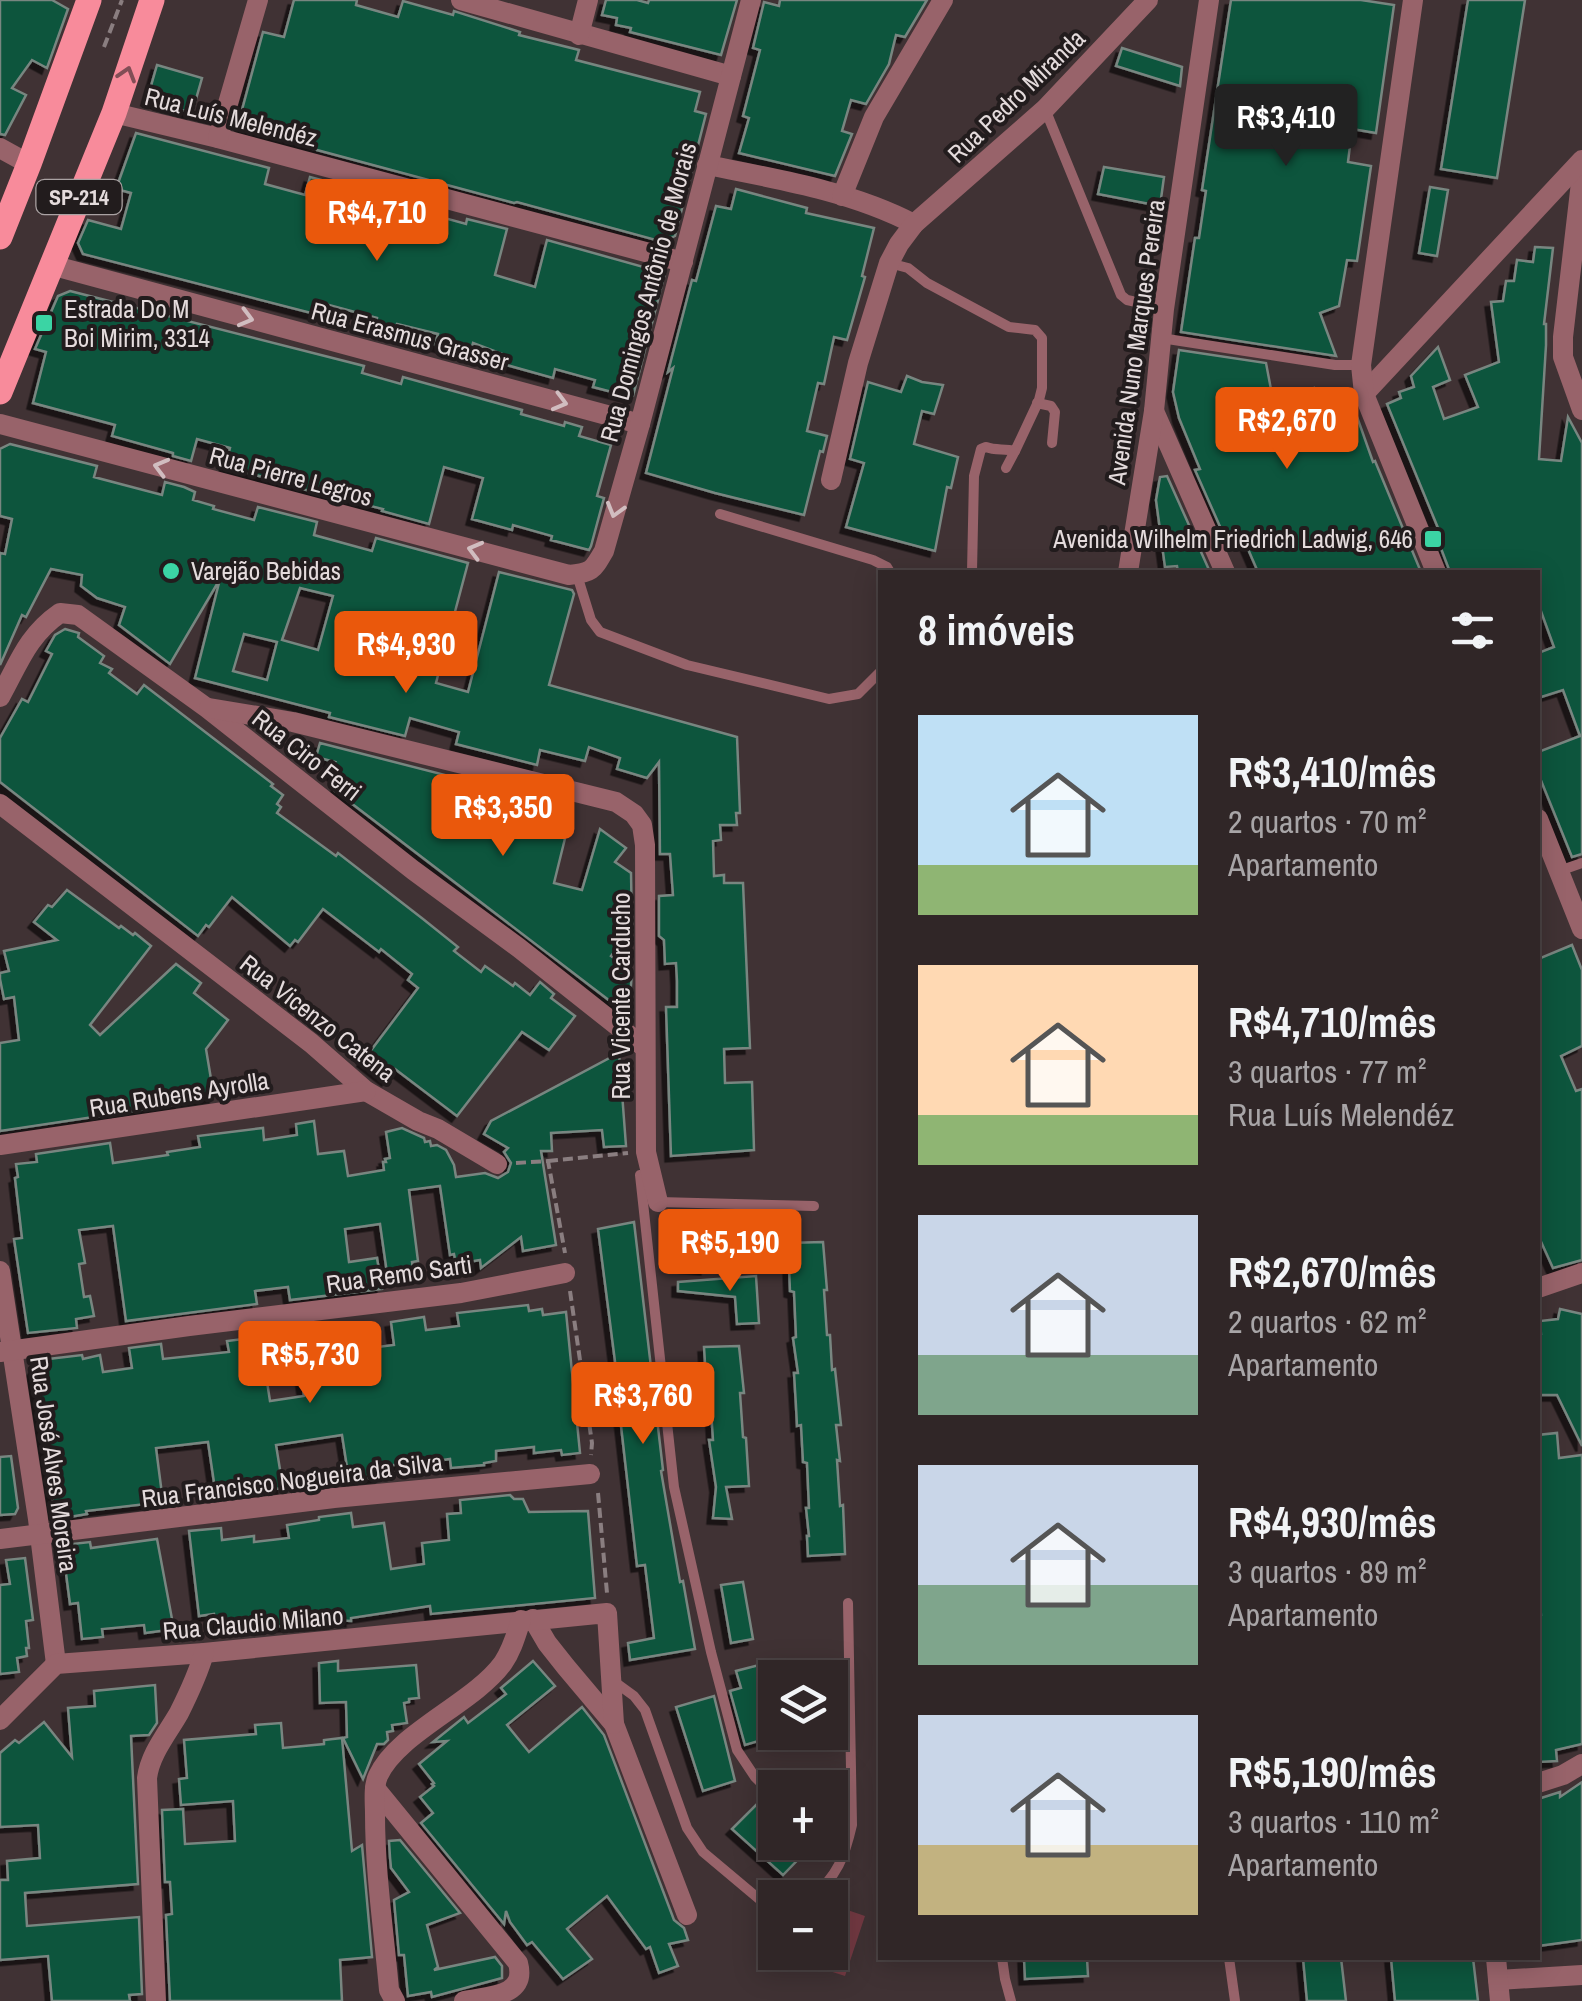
<!DOCTYPE html>
<html lang="pt">
<head>
<meta charset="utf-8">
<style>
	:root { --surface:#302627; --page:#382e2f; --text:#f1f3f6; --muted:#a8a5a7; --line:#4b4344; --accent:#ea580c }
	body { margin:0; font-family:"Archivo Narrow",sans-serif; background:var(--page); color:var(--text); height:100vh; display:flex; flex-direction:column; font-size:38px; white-space:nowrap }
	* { box-sizing:border-box; margin:0 }
	p { font-size:32px; color:var(--muted) }
	.icon { flex:none; width:55px; height:55px; fill:none; stroke:currentColor; stroke-width:2; stroke-linecap:round; stroke-linejoin:round }
	.map { position:relative; flex:1; overflow:hidden }
	.details { position:absolute; left:878px; top:570px; width:662px; height:1390px; display:flex; flex-direction:column; background:var(--surface); border-radius:0px; box-shadow:0 5px 25px #0003,0 0 0 2px var(--line) }
	.details>* { flex:none }
	.tools { position:absolute; left:758px; top:1660px; display:grid; gap:20px }
	.tools a { display:grid; place-items:center; width:90px; height:90px; border-radius:0px; background:var(--surface); box-shadow:0 5px 25px #0003,0 0 0 2px var(--line); font-size:50px }
	.price { position:absolute; translate:-50% -85px; padding:0 22px; border-radius:10px; background:var(--accent); color:#fff; font-size:32px; line-height:65px; filter:drop-shadow(0 2px 5px #0008) }
	.price::after { content:''; position:absolute; left:50%; top:60px; width:30px; height:22px; margin-left:-15px; background:inherit; clip-path:polygon(0 0,100% 0,50% 100%) }
	.price.current { background:#222; color:#fff }
	ul { padding:0; list-style:none }
	li { display:flex; align-items:center; gap:30px; height:250px; padding:0 40px }
	li span { display:grid; place-items:center; flex:none; width:280px; height:200px; border-radius:0px; color:#555 }
	li>.icon { margin-inline-start:auto }
	span .icon { width:120px; height:120px; fill:#fffc; stroke-width:1 }
	li b { font-size:42px }
	h2 { display:flex; justify-content:space-between; align-items:center; height:120px; padding:0 40px; font-size:42px }
	.map>svg:first-child { display:block }
	.green { fill:#743a43 }
	.building { fill:#0a543e; stroke:#788680; stroke-width:2.5; fill-rule:evenodd; filter:url(#shadow) }
	.lines { fill:none; stroke-linecap:round; stroke-linejoin:round }
	.path { stroke:#8a7e80; stroke-width:4; stroke-dasharray:10 5; stroke-linecap:butt }
	.service { stroke:#98636a; stroke-width:10 }
	.minor { stroke:#98636a; stroke-width:20 }
	.tertiary { stroke:#98636a; stroke-width:20 }
	.primary { stroke:#f88b9b; stroke-width:25 }
	.oneway { stroke:#824e56 }
	.oneway2 { stroke:#d1bdc0 }
	.poi-dot { fill:#3bd4a4; stroke:#221c1d; stroke-width:4 }
	.labels { text-anchor:middle; stroke-width:8; stroke-linejoin:round; paint-order:stroke }
	.shield { fill:#221c1d; stroke:#aaa2a3; stroke-width:2.5 }
	.shield-label { font-size:22px; font-weight:bold; fill:#e4dbdc }
	.street-label { font-size:25px; fill:#e4dbdc; stroke:#221c1d }
	.poi-label { font-size:25px; fill:#e4dbdc; stroke:#221c1d; text-anchor:start }
</style>
</head>
<body>
<div class="map">
<svg width="1582" height="2001" viewBox="0 0 1582 2001">
	<defs>
		<filter id="shadow"><feDropShadow dx="-5.5" dy="5.5" stdDeviation="0" flood-color="#0009"/></filter>
	</defs>
	<rect width="100%" height="100%" fill="#403234"/>
	<path class="green" d="M830,1904L865,1916L845,1976L811,1965L814,1953L830,1952Z"/>
	<g class="building">
		<path d="M0,0H52L68,9L47,68L32,60L12,88L26,95L5,135L0,134Z"/>
		<path d="M294,0H357L356,5L398,17L403,1L453,15L454,11L520,32L519,35L579,50L576,60L700,92L695,111L706,114L675,236L663,242L517,202L514,203L317,150L242,127L239,121L263,32L284,37Z"/>
		<path d="M606,0H637L648,3L649,0H737L721,55L630,32L631,28L616,25L617,18L602,15Z"/>
		<path d="M780,0H927L905,37L896,35L889,64L866,104L851,100L842,131L852,134L835,176L739,153L749,118L743,116L760,50L753,48L764,2L779,6Z"/>
		<path d="M1231,0H1361L1394,5L1376,133L1352,129L1348,162L1371,166L1357,261L1347,260L1339,306L1320,313L1336,356L1181,332L1195,238H1199L1206,191L1202,190Z"/>
		<path d="M1468,0H1525L1497,178L1441,169Z"/>
		<path d="M1122,48L1182,67L1180,86L1116,66Z"/>
		<path d="M157,65L202,78L192,113L147,100Z"/>
		<path d="M136,133L269,168L265,184L305,195L310,177L428,208L426,213L466,224L467,219L507,229L495,275L535,287L547,240L665,273L633,396L631,397L593,387L595,380L555,369L553,378L503,364L505,355L473,343L470,355L435,345L438,334L397,324L395,328L376,323L377,318L318,302L315,314L83,254L78,243L88,220L121,229L131,193L116,189Z"/>
		<path d="M1104,167L1164,177L1160,206L1098,194Z"/>
		<path d="M1430,187L1448,190L1437,256L1419,253Z"/>
		<path d="M736,189L807,208L806,213L874,228L862,276L865,277L847,340L834,337L824,384L818,383L807,431L827,436L823,452L820,451L804,515L715,493L646,473L673,368L668,372L692,280L696,281L716,206L731,209Z"/>
		<path d="M1535,247L1553,248L1544,324H1546V345L1539,459L1561,461L1568,417L1582,443V854L1572,857L1538,773V752L1580,736L1563,690L1538,698V653L1554,647L1538,603V572H1450L1434,530L1438,528L1387,404L1401,398L1399,392L1414,387L1411,376L1438,347L1450,380L1433,387L1444,419L1478,407L1465,375L1499,362L1491,302L1503,301L1506,281H1514L1517,260L1533,262Z"/>
		<path d="M70,291L364,366L362,373L401,384L403,377L522,410L521,414L564,426L565,422L582,427L579,436L611,445L597,496L604,498L591,546L589,550L551,540L552,536L513,525L512,530L472,519L483,478L444,467L429,524L382,511L383,509L266,480L267,478L225,467L230,448L197,439L191,461L173,456V453L112,436L115,425L33,403L46,352L35,349L58,296Z"/>
		<path d="M1179,350L1266,363L1273,400L1314,388L1319,405L1350,397L1373,462L1375,461L1421,572H1258L1241,533L1226,540L1195,470L1200,469L1179,418L1173,392Z"/>
		<path d="M907,376L922,382L943,385L934,414L922,411L914,444L958,457L951,488L947,487L935,551L846,527L864,463L850,459L868,382L901,392Z"/>
		<path d="M10,444L97,466L94,477L162,495L165,482L184,487L195,492L193,500L214,506L213,509L254,520L258,507L317,522L314,535L372,551L376,538L468,563L436,683L468,692L499,572L572,590L574,594L549,685L737,737L740,813H736L737,825H720L721,840L713,841L714,876L724,875V883H743L750,1048L724,1049L725,1083L752,1082L754,1150L671,1156L666,1007H677V981L676,963L665,964L664,940L659,936V896L673,895L670,854H660L659,762L647,778L617,769L620,758L589,747L585,761L540,750L537,765L456,744L459,732L410,718L405,736L329,717L330,713L195,678L220,579L170,664L119,625L125,607L97,598L81,586L82,575L51,569L26,617L22,615L0,665V553L5,554L12,519L0,516V449ZM300,588L333,596L318,650L282,640ZM244,634L277,642L267,680L233,671Z"/>
		<path d="M1167,476L1210,572H1178L1177,566L1165,567L1156,500L1160,477Z"/>
		<path d="M65,629L79,633L78,637L104,656L100,663L112,669L109,673L137,694L144,685L273,784L271,786L283,795L277,804L281,807L277,813L336,856L338,853L423,919L458,947L454,951L481,972L485,966L513,986L515,983L530,995L540,982L554,994L551,998L575,1016L549,1050L522,1032L457,1116L395,1069L387,1080L363,1061L418,988L408,980L412,974L381,949L379,952L323,909L298,942L295,940L290,946L232,897L209,927L206,925L198,936L0,782V738L22,699L28,702L52,654L46,651L55,635Z"/>
		<path d="M320,743L558,804L571,814L554,883L582,890L600,829L626,848L615,862L631,873L632,929L611,956L632,972L630,997L621,1003L610,1001L334,790L342,780L327,771L335,762L316,757Z"/>
		<path d="M67,890L119,928L121,926L133,935L135,933L151,946L90,1025L100,1035L176,964L201,983L194,993L228,1020L206,1049L214,1097L180,1102V1104L0,1131V1043L19,1040L14,997L4,999L0,979V973L9,971L4,951L57,940L34,922L48,905L52,907Z"/>
		<path d="M1572,945L1582,970V1046L1561,1056L1576,1091L1582,1089V1260L1553,1268L1538,1235V959Z"/>
		<path d="M619,1053L626,1146L604,1147L602,1130L551,1133L552,1151H541L556,1245L523,1251L521,1237L481,1268L480,1260L456,1264L454,1254L450,1255L440,1186L409,1190L418,1261L412,1262L413,1269L387,1273L380,1224L345,1229L349,1262L377,1258L382,1289L290,1300L288,1287L255,1291L257,1304L126,1321L113,1226L79,1230L85,1263L79,1264L84,1297L90,1296L94,1316L76,1319L77,1328L28,1333L14,1239L22,1238L15,1178L18,1177L16,1164L37,1162L36,1154L110,1143L113,1163L168,1155L167,1152L200,1147L198,1136L263,1128L264,1140L297,1135L296,1124L314,1121L318,1154L344,1151L348,1176L384,1170L383,1162H386L385,1159L390,1158L386,1132L402,1128L424,1138L425,1142L430,1141L431,1146L437,1145L446,1150L454,1165L456,1177L485,1173L498,1178L508,1172L511,1163L504,1152L508,1148L484,1134L491,1121Z"/>
		<path d="M683,1212H702V1248L708,1249L706,1269L684,1267L686,1234L682,1233Z"/>
		<path d="M634,1222L663,1470L661,1471L680,1582L683,1581L695,1649L630,1660L628,1643L654,1638L645,1565L637,1566L619,1408H621L598,1229Z"/>
		<path d="M823,1242L827,1290H824L827,1335H830L832,1370L835,1369L841,1425H836L840,1461L837,1460L840,1506L843,1505L845,1554L808,1556L807,1536H809L806,1508H809L807,1463L803,1462L801,1425L797,1426L796,1406L794,1373H798L793,1338L796,1337L794,1292L790,1291L788,1243Z"/>
		<path d="M756,1276L759,1323L737,1324L735,1297L678,1291V1282Z"/>
		<path d="M528,1305L529,1311L542,1309L543,1315L566,1312L580,1453L562,1455L561,1450L534,1453V1447L496,1451V1461L484,1463V1465L451,1468L450,1459L429,1462V1460L379,1467L380,1477L349,1480L342,1435L276,1445L283,1488L216,1496L208,1442L156,1448L163,1502L86,1511L87,1514L69,1517L68,1513L55,1514L33,1371L40,1360L82,1355L83,1359L100,1355L103,1372L132,1368L129,1348L161,1344L163,1359L229,1352L227,1341L260,1337L270,1401L304,1396L297,1347L309,1346L308,1331L357,1325L361,1349L394,1345L391,1322L424,1317L426,1330L459,1326L457,1313Z"/>
		<path d="M1560,1309L1582,1314V1446L1557,1395H1538V1335L1541,1334L1540,1321L1558,1319Z"/>
		<path d="M739,1346L744,1393H740L743,1437L746,1438L749,1486L726,1487L732,1519L713,1518L716,1487L709,1440H713L710,1395L707,1394L704,1347Z"/>
		<path d="M1557,1433L1559,1458L1582,1455V1744L1556,1750L1557,1761L1538,1762V1616L1541,1615L1538,1582V1435Z"/>
		<path d="M11,1456L18,1508L15,1514L0,1515V1457Z"/>
		<path d="M510,1495L514,1499H523L529,1512L588,1511L595,1598L431,1614L430,1606L351,1618V1621L334,1620V1623L216,1630L214,1614L199,1616L189,1531L221,1528L222,1540L254,1536V1542L289,1538L287,1525L319,1520V1517L351,1513L353,1527L384,1523L391,1569L424,1564L422,1543L449,1540L447,1514L461,1513L460,1500Z"/>
		<path d="M157,1539L172,1619L167,1620L168,1630L145,1633L144,1625L102,1629L103,1637L82,1639L78,1603L70,1604L64,1558L74,1557L72,1544L90,1542L91,1548Z"/>
		<path d="M25,1558L33,1620L26,1621L29,1648H26L27,1656L17,1658L19,1672L0,1674V1585L10,1584L6,1560Z"/>
		<path d="M743,1582L753,1639L731,1643L721,1585Z"/>
		<path d="M338,1661V1671L416,1665L419,1698L409,1699V1702L404,1703L407,1723L392,1725L393,1731L387,1732L388,1740L384,1744H377L363,1779L343,1738L347,1737L346,1702L320,1703L319,1663Z"/>
		<path d="M533,1661L555,1686L507,1725L529,1752L582,1707L604,1735L674,1920L684,1928L688,1940L669,1944L678,1966L659,1973L650,1947L646,1949L607,1896L567,1929L592,1959L563,1979L532,1942L527,1945L510,1922L506,1911L504,1924L421,1823L433,1813L420,1797L434,1786L432,1784L434,1783L419,1764L447,1741L433,1742L464,1717L468,1723L506,1694L501,1688Z"/>
		<path d="M771,1662L775,1673V1736L745,1745L730,1691L741,1688L736,1671Z"/>
		<path d="M155,1685L157,1723L149,1735L131,1736L138,1884L25,1893L27,1926L139,1917L142,1994L129,1995L130,2001H52L48,1956L0,1960V1880H8L7,1861L40,1858L38,1825L0,1827V1753L15,1740L19,1743L44,1722L72,1757L68,1708L95,1706L94,1691Z"/>
		<path d="M714,1696L735,1781L703,1791L676,1707Z"/>
		<path d="M281,1723L283,1748L324,1744V1740L342,1738L352,1851L362,1845L372,1957L340,1960L342,2001H170L166,1915L172,1914L170,1882H165L162,1810L183,1809L185,1844L235,1841L233,1801L181,1805L179,1779L187,1778L184,1740L256,1734L255,1725Z"/>
		<path d="M1582,1782V1940L1538,1946V1799L1560,1792V1797Z"/>
		<path d="M760,1801L775,1816V1842H815L783,1875L732,1829Z"/>
		<path d="M400,1840L460,1913L427,1925L438,1967L434,1970L495,1957L502,1966V1978L432,1997L431,1992L408,1996L404,1955H399L394,1900L409,1892L391,1868L390,1857L389,1841Z"/>
		<path d="M1024,1958H1087L1088,1976L1025,1979Z"/>
		<path d="M1303,1958H1341L1346,2001H1307Z"/>
		<path d="M1391,1958H1473L1478,2001H1395Z"/>
	</g>
	<g class="lines">
		<g class="path">
			<path d="M104,47L122,0"/>
			<path d="M548,1161L628,1153"/>
			<path d="M516,1163L548,1161L565,1253"/>
			<path d="M570,1291L592,1443L591,1455"/>
			<path d="M598,1493L607,1593"/>
		</g>
		<g class="service">
			<path d="M1045,109L1121,295L1127,300L1164,308"/>
			<path d="M889,263L908,268L927,283L1009,327L1035,330L1042,338V388L1039,400L1015,451C1004,448 996,451 986,447L981,449L974,476L972,572"/>
			<path d="M1161,338L1335,365H1361"/>
			<path d="M1037,403L1051,406L1055,412L1052,443"/>
			<path d="M1006,468L1015,451"/>
			<path d="M720,514L873,560L887,567L890,572"/>
			<path d="M577,575L591,620L600,632L687,665L829,699L858,694L880,672"/>
			<path d="M1559,871L1582,863"/>
			<path d="M640,1175L674,1487L711,1652L737,1750L755,1777L775,1797"/>
			<path d="M659,1202L814,1206"/>
			<path d="M612,1680L634,1696L645,1710L687,1828L703,1852L759,1899L775,1904"/>
			<path d="M828,1842L845,1857"/>
			<path d="M811,1898C837,1877 845,1856 852,1825L848,1603"/>
			<path d="M1002,1958L1005,1979L1011,2001"/>
			<path d="M1229,1958L1235,2001"/>
		</g>
		<g class="minor">
			<path d="M461,0L731,76"/>
			<path d="M579,35L588,0"/>
			<path d="M114,113L218,138L683,262"/>
			<path d="M218,138L258,0"/>
			<path d="M0,148L29,164"/>
			<path d="M707,165C777,179 851,191 914,224"/>
			<path d="M1582,174L1563,337V357L1582,410"/>
			<path d="M842,196L874,117L943,0"/>
			<path d="M51,265L640,424"/>
			<path d="M1364,394L1582,160"/>
			<path d="M1154,411L1225,572"/>
			<path d="M0,424L569,575C592,573 593,570 604,551L640,424L751,0"/>
			<path d="M831,480L858,363L889,263L899,244L914,224L1045,109L1148,0"/>
			<path d="M1128,572L1154,411L1164,309L1209,0"/>
			<path d="M0,697C19,663 27,636 60,613L78,615L207,708L413,870L519,948L644,1047"/>
			<path d="M209,708L293,722L616,802L634,814L642,825L645,845L646,1152L658,1202"/>
			<path d="M0,804L311,1043L366,1091L418,1121L438,1129L497,1164"/>
			<path d="M0,1145L366,1091"/>
			<path d="M0,1271L38,1519L56,1664"/>
			<path d="M0,1352L189,1326L461,1293L565,1273"/>
			<path d="M0,1539L334,1498L590,1474"/>
			<path d="M533,1619L547,1643L566,1667L614,1724L687,1915"/>
			<path d="M0,1720L56,1664L204,1653L607,1613L614,1724"/>
			<path d="M1538,1783L1563,1775L1582,1764"/>
			<path d="M375,1788L518,1963C527,1997 488,1996 464,2001"/>
			<path d="M1498,1980L1582,1975"/>
			<path d="M156,2001L147,1778C150,1754 167,1734 179,1713C189,1693 198,1674 204,1653"/>
			<path d="M395,2001L389,1990C384,1932 375,1873 375,1814C375,1802 373,1787 378,1776C397,1733 474,1703 503,1663C512,1650 516,1635 521,1620"/>
		</g>
		<g class="tertiary">
			<path d="M1413,0L1361,365L1364,394L1436,572"/>
			<path d="M1538,819L1582,929"/>
			<path d="M1538,1288L1582,1273"/>
			<path d="M1496,1958L1500,2001"/>
		</g>
		<g class="primary">
			<path d="M0,237L29,164L89,0"/>
			<path d="M0,392L114,113L152,0"/>
		</g>
	</g>
	<defs><path id="oneway-chevron" d="M-2-3.5L2.5 0L-2 3.5" fill="none" stroke-width="1.6" stroke-linecap="round" stroke-linejoin="round" transform="scale(2.5)"/></defs>
	<use class="oneway" href="#oneway-chevron" transform="translate(127 74) rotate(-73)"/>
	<g class="oneway2">
		<use href="#oneway-chevron" transform="translate(246 318) rotate(15)"/>
		<use href="#oneway-chevron" transform="translate(560 402) rotate(15)"/>
		<use href="#oneway-chevron" transform="translate(161 467) rotate(-165)"/>
		<use href="#oneway-chevron" transform="translate(615 510) rotate(106)"/>
		<use href="#oneway-chevron" transform="translate(475 550) rotate(-165)"/>
	</g>
	<g class="poi-dot">
		<rect x="34" y="313" width="20" height="20" rx="5"/>
		<rect x="1423" y="529" width="20" height="20" rx="5"/>
		<circle cx="171" cy="571" r="10"/>
	</g>
	<g class="labels">
		<rect class="shield" x="36.5" y="180" width="85" height="34" rx="8"/>
		<g class="shield-label">
			<text x="79" y="205">SP-214</text>
		</g>
		<g class="street-label">
			<text transform="translate(1016 96) rotate(-44)" y="9">Rua Pedro Miranda</text>
			<text transform="translate(231 117) rotate(14)" y="9">Rua Luís Melendéz</text>
			<text transform="translate(648 292) rotate(-75)" y="9">Rua Domingos Antônio de Morais</text>
			<text transform="translate(410 336) rotate(15)" y="9">Rua Erasmus Grasser</text>
			<text transform="translate(1136 342) rotate(-82)" y="9">Avenida Nuno Marques Pereira</text>
			<text transform="translate(291 476) rotate(15)" y="9">Rua Pierre Legros</text>
			<text transform="translate(307 755) rotate(38)" y="9">Rua Ciro Ferri</text>
			<text transform="translate(621 996) rotate(-90)" y="9">Rua Vicente Carducho</text>
			<text transform="translate(318 1018) rotate(38)" y="9">Rua Vicenzo Catena</text>
			<text transform="translate(179 1094) rotate(-9)" y="9">Rua Rubens Ayrolla</text>
			<text transform="translate(399 1274) rotate(-8)" y="9">Rua Remo Sarti</text>
			<text transform="translate(54 1464) rotate(82)" y="9">Rua José Alves Moreira</text>
			<text transform="translate(292 1480) rotate(-7)" y="9">Rua Francisco Nogueira da Silva</text>
			<text transform="translate(253 1623) rotate(-5)" y="9">Rua Claudio Milano</text>
		</g>
		<g class="poi-label">
			<text x="64" y="318">Estrada Do M<tspan x="64" dy="29">Boi Mirim, 3314</tspan></text>
			<text x="1413" y="548" text-anchor="end">Avenida Wilhelm Friedrich Ladwig, 646</text>
			<text x="191" y="580">Varejão Bebidas</text>
		</g>
	</g>
</svg>
<div class="tools">
<a><svg class="icon" aria-label="layers" viewBox="0 0 24 24"><path d="M12 4l9 5-9 5-9-5zM3 14l9 5 9-5"/></svg></a>
<a>+</a>
<a>−</a>
</div>
<b class="price current" style="left:1286px;top:169px">R$3,410</b>
<b class="price" style="left:377px;top:264px">R$4,710</b>
<b class="price" style="left:1287px;top:472px">R$2,670</b>
<b class="price" style="left:406px;top:696px">R$4,930</b>
<b class="price" style="left:503px;top:859px">R$3,350</b>
<b class="price" style="left:730px;top:1294px">R$5,190</b>
<b class="price" style="left:310px;top:1406px">R$5,730</b>
<b class="price" style="left:643px;top:1447px">R$3,760</b>
<section class="details">
<h2>8 imóveis<svg class="icon" aria-label="filters" viewBox="0 0 24 24"><path d="M4 7h16M4 17h16"/><circle cx="9" cy="7" r="2"/><circle cx="15" cy="17" r="2"/></svg></h2>
<ul>
<li><span style="background:linear-gradient(#bfe0f5 75%,#8fb573 0)"><svg class="icon" aria-label="home" viewBox="0 0 24 24"><path d="M3 11l9-7 9 7M6 9v11h12V9"/></svg></span><div><b>R$3,410/mês</b><p>2 quartos · 70 m²</p><p>Apartamento</p></div></li>
<li><span style="background:linear-gradient(#ffd9b3 75%,#8fb573 0)"><svg class="icon" aria-label="home" viewBox="0 0 24 24"><path d="M3 11l9-7 9 7M6 9v11h12V9"/></svg></span><div><b>R$4,710/mês</b><p>3 quartos · 77 m²</p><p>Rua Luís Melendéz</p></div></li>
<li><span style="background:linear-gradient(#c9d6e8 70%,#7fa58c 0)"><svg class="icon" aria-label="home" viewBox="0 0 24 24"><path d="M3 11l9-7 9 7M6 9v11h12V9"/></svg></span><div><b>R$2,670/mês</b><p>2 quartos · 62 m²</p><p>Apartamento</p></div></li>
<li><span style="background:linear-gradient(#c9d6e8 60%,#7fa58c 0)"><svg class="icon" aria-label="home" viewBox="0 0 24 24"><path d="M3 11l9-7 9 7M6 9v11h12V9"/></svg></span><div><b>R$4,930/mês</b><p>3 quartos · 89 m²</p><p>Apartamento</p></div></li>
<li><span style="background:linear-gradient(#c9d6e8 65%,#c2b280 0)"><svg class="icon" aria-label="home" viewBox="0 0 24 24"><path d="M3 11l9-7 9 7M6 9v11h12V9"/></svg></span><div><b>R$5,190/mês</b><p>3 quartos · 110 m²</p><p>Apartamento</p></div></li>
</ul>
</section>
</div>
</body>
</html>
